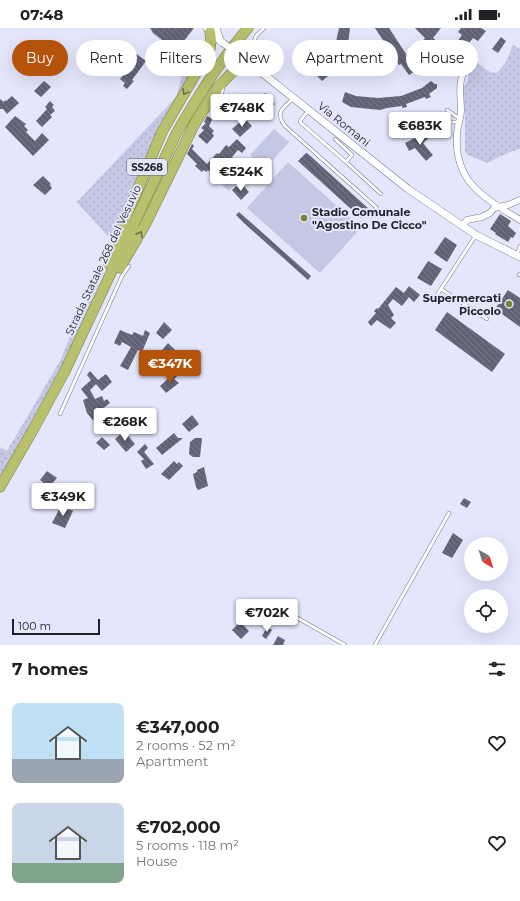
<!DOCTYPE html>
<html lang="en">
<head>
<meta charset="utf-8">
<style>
	:root { --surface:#fff; --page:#f6f6f6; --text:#202124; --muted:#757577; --accent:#b45309 }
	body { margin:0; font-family:Montserrat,sans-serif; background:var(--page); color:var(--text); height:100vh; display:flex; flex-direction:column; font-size:15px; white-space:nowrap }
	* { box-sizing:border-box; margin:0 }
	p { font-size:13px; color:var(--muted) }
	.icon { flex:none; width:22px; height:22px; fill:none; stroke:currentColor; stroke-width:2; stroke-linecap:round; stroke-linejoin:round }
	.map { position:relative; height:617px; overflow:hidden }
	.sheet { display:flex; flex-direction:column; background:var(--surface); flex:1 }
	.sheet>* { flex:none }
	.guide { position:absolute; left:12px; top:12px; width:496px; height:36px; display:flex; gap:8px }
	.needle { width:26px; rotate:141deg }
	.fabs { position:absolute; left:464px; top:509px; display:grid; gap:8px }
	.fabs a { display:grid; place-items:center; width:44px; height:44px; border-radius:50%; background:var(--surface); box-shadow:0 4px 16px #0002; font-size:20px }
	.scale { position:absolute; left:12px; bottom:10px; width:88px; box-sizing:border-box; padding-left:4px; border:2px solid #21222a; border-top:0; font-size:11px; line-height:14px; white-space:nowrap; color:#21222a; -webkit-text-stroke:3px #e4e6fc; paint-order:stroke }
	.price { position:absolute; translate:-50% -34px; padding:0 9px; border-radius:4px; background:#fff; color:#222; font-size:13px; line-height:26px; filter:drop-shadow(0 1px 2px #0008) }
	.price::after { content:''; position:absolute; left:50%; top:24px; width:12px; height:9px; margin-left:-6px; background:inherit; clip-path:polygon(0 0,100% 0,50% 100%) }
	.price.active { background:var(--accent); color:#fff }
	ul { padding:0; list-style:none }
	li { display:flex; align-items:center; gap:12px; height:100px; padding:0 12px }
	li span { display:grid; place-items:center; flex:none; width:112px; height:80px; border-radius:8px; color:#555 }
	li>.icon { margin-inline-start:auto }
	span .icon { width:48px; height:48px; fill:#fffc; stroke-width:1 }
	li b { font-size:17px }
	h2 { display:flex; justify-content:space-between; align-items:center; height:48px; padding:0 12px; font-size:17px }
	.pill { padding:0 14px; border-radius:18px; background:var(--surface); box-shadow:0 4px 16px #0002; font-size:14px; line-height:36px }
	.pill.active { background:var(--accent); color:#fff }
	.status { display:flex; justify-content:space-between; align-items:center; height:28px; padding:0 20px; background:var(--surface); direction:ltr }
	.status svg { height:11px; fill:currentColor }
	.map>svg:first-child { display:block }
	.grass { fill:url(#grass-dots) }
	.pitch { fill:#c5c8e5 }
	.building { fill:url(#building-back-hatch) }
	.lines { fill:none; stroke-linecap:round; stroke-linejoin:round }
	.service-casing { stroke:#75778a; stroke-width:4 }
	.minor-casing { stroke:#75778a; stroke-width:7 }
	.tertiary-casing { stroke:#75778a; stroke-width:8 }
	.trunk-casing { stroke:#777e3e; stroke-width:11 }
	.service { stroke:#fff; stroke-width:3 }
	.minor { stroke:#fff; stroke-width:6 }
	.tertiary { stroke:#fff; stroke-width:7 }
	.trunk { stroke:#b8c06e; stroke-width:10 }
	.tertiary-bridge-casing { stroke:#75778a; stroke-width:8; stroke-linecap:butt }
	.tertiary-bridge { stroke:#fff; stroke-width:7 }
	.oneway { stroke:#6c714c }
	.poi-dot { fill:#7c832f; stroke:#e4e6fc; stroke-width:1.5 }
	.labels { text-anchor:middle; stroke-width:4; stroke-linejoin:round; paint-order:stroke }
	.shield { fill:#e4e6fc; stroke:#5c5d69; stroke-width:1 }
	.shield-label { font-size:10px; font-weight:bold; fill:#21222a }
	.street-label { font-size:11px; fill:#21222a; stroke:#e4e6fc }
	.poi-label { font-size:11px; font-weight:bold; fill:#21222a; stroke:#e4e6fc; text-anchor:start }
</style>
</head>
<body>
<div class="status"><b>07:48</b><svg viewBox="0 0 49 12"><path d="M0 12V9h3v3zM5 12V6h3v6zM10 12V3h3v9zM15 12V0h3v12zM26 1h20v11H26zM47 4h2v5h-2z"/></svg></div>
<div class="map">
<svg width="520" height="617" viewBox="0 0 520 617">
	<defs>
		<pattern id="grass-dots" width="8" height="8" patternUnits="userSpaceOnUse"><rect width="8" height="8" fill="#c5c8e5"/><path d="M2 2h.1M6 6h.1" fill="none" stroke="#a9acc5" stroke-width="1.8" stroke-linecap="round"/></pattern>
		<pattern id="building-back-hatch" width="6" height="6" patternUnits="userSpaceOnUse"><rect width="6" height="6" fill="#616275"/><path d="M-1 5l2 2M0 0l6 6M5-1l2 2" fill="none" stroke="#787988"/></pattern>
	</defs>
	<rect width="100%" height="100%" fill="#e4e6fc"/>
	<g class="grass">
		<path d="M513,17L520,21V121L510,124L487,135L468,127L465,124V87L463,61L468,52V44L475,33L490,44L497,45L506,34Z"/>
		<path d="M185,31L195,40L113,214L77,174L177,68Z"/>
		<path d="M112,219L113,221L79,303L61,341L0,451V419L7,423L60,333L77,292Z"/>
	</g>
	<g class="pitch">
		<path d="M274,101L289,114L265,141L250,127Z"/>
		<path d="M288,134L361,200L320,245L247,180Z"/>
		<path d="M232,145L240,152L229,163L222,157Z"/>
	</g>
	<g class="building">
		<path d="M150,0H194L176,23L153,5Z"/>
		<path d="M339,0H350L348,16L334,43L322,53L314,45L325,34L336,14Z"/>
		<path d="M375,0H389L410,32L411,31L418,41L409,47L401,36L399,37Z"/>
		<path d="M415,0H441L433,10L445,20L449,15L454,18L462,7L458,4L461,0H481L486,3L478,13L473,10L466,19L468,21L464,26L468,30L464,35L450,26L445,31L429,18L423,27L419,24V23L418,21L425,10Z"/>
		<path d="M501,9L506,13L498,25L492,21Z"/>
		<path d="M128,16L133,20L131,22L146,33L132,52L134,53L127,61L123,58L125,55L120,51L130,38L122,32L125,29L120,26Z"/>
		<path d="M204,17L193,37L186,31L194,22L199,26Z"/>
		<path d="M105,24L110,29L99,41L94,37Z"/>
		<path d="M44,53L51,59L41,69L34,63Z"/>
		<path d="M431,53L435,56H437V60L429,66L431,69L426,71L425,69L406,76L407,79L402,80V78L387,80L380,82L351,79L342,74L345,64L356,68L378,70L401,68L422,60Z"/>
		<path d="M265,65L275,76L267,85L254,75Z"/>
		<path d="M12,68L19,75L7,86L3,81H0V71L4,74L5,72L6,73Z"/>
		<path d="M50,73L54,77L52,79L55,83L50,87L52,89L42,99L36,93L47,81L45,79Z"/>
		<path d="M15,88L26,96L24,98L28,102L26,104L35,113L42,105L49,112L33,128L5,99Z"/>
		<path d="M207,88L211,90L214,88L209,98L214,103L212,105L214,108L207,116L198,108L204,102L201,100L206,95L204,94Z"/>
		<path d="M246,92L252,98L240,109L232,101L241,93L243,95Z"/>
		<path d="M424,103L430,109L423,115L433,127L426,133L415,120L409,123L405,115L415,110Z"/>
		<path d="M237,111L246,120L242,125L238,122L232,129L235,132L231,137L225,133L212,146L208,142L206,144L204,142L202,144L195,138L197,136L187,126L192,116L194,118L192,121L207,136L217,125L219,126L226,117L229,119Z"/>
		<path d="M306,125H307L369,181L361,190L298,133Z"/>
		<path d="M248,134L254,140L247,147L241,142Z"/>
		<path d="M43,148L51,156L50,157L52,160L45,167L33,157Z"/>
		<path d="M236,158L240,162L244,158L249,164L241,172L232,162Z"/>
		<path d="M239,184L311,248L308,252L245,196L236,187Z"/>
		<path d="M500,186L511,193L508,198L516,205L513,210L511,209L508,214L495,206L496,205L490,201Z"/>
		<path d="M445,209L457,217L447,234L434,225Z"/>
		<path d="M428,233L442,241L431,258L417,250Z"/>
		<path d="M409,258L420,267L414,274L409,269L402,278L393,271L388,277L394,287L391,290L396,295L390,301L377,292L371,298L368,294L376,285L374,283L377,280L378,281L396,259L404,265Z"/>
		<path d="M508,262L520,270V299L495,281Z"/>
		<path d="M447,284L505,326L492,344L435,302Z"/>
		<path d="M164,294L172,302L163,311L156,305Z"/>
		<path d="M120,302L132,307L134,304L143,308L145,302L150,305L142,324L138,322L128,342L120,338L131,319L122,314L120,318L114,315Z"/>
		<path d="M168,315L178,325L170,333L169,332L167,334L159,326Z"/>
		<path d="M90,343L98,352L106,346L112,354L102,363L96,356L90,362L95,371L102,368L104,373L107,371L110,375L101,382L106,389L96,396L87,385L83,372L88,370L81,361L91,352L87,347Z"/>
		<path d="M174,345L177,348L174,351L179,355L166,365L160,358Z"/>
		<path d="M192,387L199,396L189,404L182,396Z"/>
		<path d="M124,403L135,416L126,424L115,411Z"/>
		<path d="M174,405L178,410H183L162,427L156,420Z"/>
		<path d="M102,409L110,417L104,422L96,415Z"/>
		<path d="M195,410H202L200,429H193L189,426L190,414Z"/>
		<path d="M145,416L148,420L144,424L154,436L146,441L141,433L144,431L137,424Z"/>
		<path d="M174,433L177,436L179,434L183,438L169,452L161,446Z"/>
		<path d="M204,439L208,458L198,462L196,459L193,446L197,444V442Z"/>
		<path d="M47,443L57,450L49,459L40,452Z"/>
		<path d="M464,470L471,474L467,480L460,476Z"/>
		<path d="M61,478L73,483L65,500L52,495Z"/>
		<path d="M453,505L463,512L452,530L442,525Z"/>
		<path d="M240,594L249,603L241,611L232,602Z"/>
		<path d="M267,599L272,602L266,611L262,608Z"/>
		<path d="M278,608L285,612L283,617H273Z"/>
	</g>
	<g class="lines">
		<defs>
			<g id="service">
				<path d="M235,47L253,37L255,32L253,16L256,8L264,0"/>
				<path d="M293,71C282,80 275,85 285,98L377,180"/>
				<path d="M447,82L460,91"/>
				<path d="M308,83L300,93L301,95L346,134L352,127L335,111"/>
				<path d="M217,90L223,59"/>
				<path d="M448,94H459"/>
				<path d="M346,134L381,166"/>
				<path d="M517,227L520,218"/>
				<path d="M519,247L520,246"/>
				<path d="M441,261L487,291"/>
				<path d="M437,267L476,207"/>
				<path d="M60,386L122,248L129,238"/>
				<path d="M249,575L280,580L345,617"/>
				<path d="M375,617L449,485"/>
			</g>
			<g id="minor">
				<path d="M472,33C468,39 462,45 461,52C459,61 461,73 461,82C461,91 457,98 457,107C454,155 485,170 520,192"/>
				<path d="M462,198L467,192L482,189L490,185L494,180L508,177L520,172"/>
			</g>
			<g id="tertiary">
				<path d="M207,0L217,10L223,15"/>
				<path d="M216,0L220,12"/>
				<path d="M237,25L408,161L476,207L520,229"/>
			</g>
			<g id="trunk">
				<path d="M109,236L123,196L162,104L210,21L211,13L210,4"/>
				<path d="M120,240L145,197L194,97L218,59L245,31"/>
				<path d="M0,459L33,402L65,343L176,106C197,69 220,33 248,0"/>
			</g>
		</defs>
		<use href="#service" class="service-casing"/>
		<use href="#minor" class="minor-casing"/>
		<use href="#tertiary" class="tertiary-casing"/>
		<use href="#trunk" class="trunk-casing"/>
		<use href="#service" class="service"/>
		<use href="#minor" class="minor"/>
		<use href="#tertiary" class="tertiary"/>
		<use href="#trunk" class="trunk"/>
		<defs>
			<path id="tertiary-bridge" d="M223,15L237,25"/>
		</defs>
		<use href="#tertiary-bridge" class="tertiary-bridge-casing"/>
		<use href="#tertiary-bridge" class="tertiary-bridge"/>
	</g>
	<defs><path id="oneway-chevron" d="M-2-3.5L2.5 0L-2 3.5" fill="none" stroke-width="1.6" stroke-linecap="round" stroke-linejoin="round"/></defs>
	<g class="oneway">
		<use href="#oneway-chevron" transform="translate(185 64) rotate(121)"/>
		<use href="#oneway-chevron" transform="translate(140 206) rotate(-60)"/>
	</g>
	<g class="poi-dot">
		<circle cx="304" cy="190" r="4"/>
		<circle cx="509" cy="276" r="4"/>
	</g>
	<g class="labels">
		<rect class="shield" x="127" y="131" width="40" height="16" rx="3"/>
		<g class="shield-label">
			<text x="147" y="143">SS268</text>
		</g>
		<g class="street-label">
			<text transform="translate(344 96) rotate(39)" y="4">Via Romani</text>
			<text transform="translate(103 232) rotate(-65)" y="4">Strada Statale 268 del Vesuvio</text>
		</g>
		<g class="poi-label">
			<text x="312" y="188">Stadio Comunale<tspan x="312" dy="13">"Agostino De Cicco"</tspan></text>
			<text x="501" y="274" text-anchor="end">Supermercati<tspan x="501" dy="13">Piccolo</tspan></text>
		</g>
	</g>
</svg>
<div class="fabs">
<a><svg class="needle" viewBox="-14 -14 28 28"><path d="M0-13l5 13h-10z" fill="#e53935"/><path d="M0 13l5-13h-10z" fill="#757577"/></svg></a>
<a><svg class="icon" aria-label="locate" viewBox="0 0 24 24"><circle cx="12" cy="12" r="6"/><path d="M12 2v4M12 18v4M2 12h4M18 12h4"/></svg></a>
</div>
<div class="scale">100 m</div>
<b class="price" style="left:242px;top:100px">€748K</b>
<b class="price" style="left:420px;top:118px">€683K</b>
<b class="price" style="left:241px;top:164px">€524K</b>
<b class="price active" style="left:170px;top:356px">€347K</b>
<b class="price" style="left:125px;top:414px">€268K</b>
<b class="price" style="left:63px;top:489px">€349K</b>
<b class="price" style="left:267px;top:605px">€702K</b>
<div class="guide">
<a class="pill active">Buy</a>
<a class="pill">Rent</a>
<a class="pill">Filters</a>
<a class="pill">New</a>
<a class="pill">Apartment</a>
<a class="pill">House</a>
</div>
</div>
<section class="sheet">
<h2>7 homes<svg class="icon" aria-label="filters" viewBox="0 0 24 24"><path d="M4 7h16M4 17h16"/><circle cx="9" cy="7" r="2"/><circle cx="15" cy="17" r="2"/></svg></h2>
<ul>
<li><span style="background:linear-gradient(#bfe0f5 70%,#9aa5b1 0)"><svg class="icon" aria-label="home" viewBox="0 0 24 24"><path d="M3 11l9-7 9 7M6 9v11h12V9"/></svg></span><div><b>€347,000</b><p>2 rooms · 52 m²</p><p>Apartment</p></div><svg class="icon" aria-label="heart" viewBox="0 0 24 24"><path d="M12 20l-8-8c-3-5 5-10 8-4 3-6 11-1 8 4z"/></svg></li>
<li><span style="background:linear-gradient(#c9d6e8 75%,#7fa58c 0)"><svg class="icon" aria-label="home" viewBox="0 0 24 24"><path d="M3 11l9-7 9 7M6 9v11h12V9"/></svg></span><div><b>€702,000</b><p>5 rooms · 118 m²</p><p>House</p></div><svg class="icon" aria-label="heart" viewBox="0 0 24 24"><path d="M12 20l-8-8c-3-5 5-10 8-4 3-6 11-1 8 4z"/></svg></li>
</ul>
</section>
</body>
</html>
